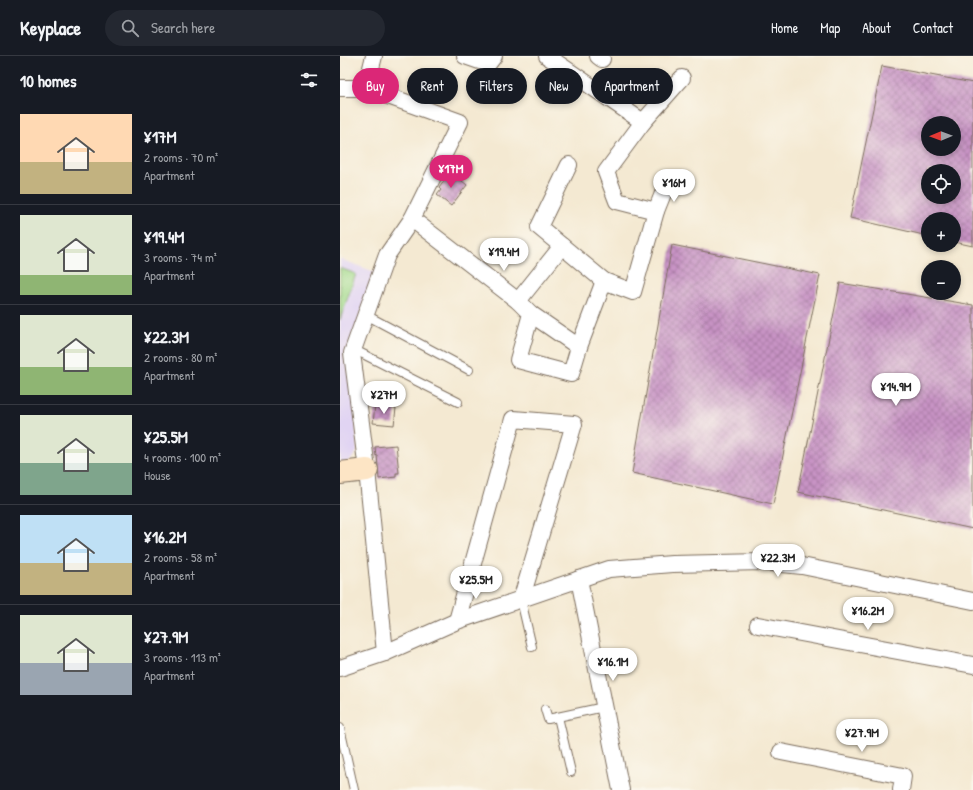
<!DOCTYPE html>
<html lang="en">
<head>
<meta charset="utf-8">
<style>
	:root { --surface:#171b24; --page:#242831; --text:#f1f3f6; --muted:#9ea1a6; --line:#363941; --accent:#db2777 }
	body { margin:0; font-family:"Patrick Hand",sans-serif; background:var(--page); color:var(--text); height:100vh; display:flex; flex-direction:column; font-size:15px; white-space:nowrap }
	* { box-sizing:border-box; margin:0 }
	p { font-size:13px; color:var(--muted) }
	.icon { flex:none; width:22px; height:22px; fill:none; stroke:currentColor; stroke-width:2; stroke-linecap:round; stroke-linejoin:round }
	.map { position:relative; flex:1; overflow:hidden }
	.drawer { display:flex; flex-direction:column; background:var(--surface); width:340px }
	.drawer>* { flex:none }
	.top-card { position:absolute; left:12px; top:12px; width:380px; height:36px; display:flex; gap:8px }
	.needle { width:26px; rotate:269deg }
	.fabs { position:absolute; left:581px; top:60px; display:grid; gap:8px }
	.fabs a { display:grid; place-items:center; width:40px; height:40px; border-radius:50%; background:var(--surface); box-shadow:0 2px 6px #0003; font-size:20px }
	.price { position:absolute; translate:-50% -34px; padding:0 9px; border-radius:14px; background:#fff; color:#222; font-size:13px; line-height:26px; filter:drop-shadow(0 1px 2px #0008) }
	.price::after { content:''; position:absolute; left:50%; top:24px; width:12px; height:9px; margin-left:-6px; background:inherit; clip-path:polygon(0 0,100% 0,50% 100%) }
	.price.on { background:var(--accent); color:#fff }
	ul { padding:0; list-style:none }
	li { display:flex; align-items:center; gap:12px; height:100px; padding:0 20px }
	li+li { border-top:1px solid var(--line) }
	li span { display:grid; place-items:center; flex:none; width:112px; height:80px; border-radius:0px; color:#555 }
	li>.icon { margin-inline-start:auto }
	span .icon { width:48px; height:48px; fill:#fffc; stroke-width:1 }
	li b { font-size:17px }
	h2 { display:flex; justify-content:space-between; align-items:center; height:48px; padding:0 20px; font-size:17px }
	.tag { padding:0 14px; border-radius:18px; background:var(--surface); box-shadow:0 2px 6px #0003; font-size:14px; line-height:36px }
	.tag.on { background:var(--accent); color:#fff }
	header { display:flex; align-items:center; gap:24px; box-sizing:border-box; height:56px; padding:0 20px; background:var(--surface); border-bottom:1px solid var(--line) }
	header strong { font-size:19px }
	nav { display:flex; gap:22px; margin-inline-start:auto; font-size:14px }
	.search { width:280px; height:36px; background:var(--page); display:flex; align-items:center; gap:10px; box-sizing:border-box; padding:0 14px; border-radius:22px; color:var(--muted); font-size:15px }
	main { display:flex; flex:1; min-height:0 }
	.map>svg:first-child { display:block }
	.built { fill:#e1d4f3 }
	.pitch { fill:#a1d98b; stroke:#6e8254 }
	.building { fill:url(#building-cross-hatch); fill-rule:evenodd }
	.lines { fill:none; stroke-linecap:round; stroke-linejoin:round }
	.lane-casing { stroke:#7c6d5d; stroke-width:10 }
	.street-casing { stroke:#7c6d5d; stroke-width:18 }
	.secondary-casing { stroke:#7c6d5d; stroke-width:24 }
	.lane { stroke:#fff; stroke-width:8 }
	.street { stroke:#fff; stroke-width:16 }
	.secondary { stroke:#fde5c5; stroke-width:22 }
</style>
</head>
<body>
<header>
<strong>Keyplace</strong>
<div class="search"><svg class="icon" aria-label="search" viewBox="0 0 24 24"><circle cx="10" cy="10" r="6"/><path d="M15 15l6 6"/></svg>Search here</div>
<nav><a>Home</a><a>Map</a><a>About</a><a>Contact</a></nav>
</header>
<main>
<section class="drawer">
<h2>10 homes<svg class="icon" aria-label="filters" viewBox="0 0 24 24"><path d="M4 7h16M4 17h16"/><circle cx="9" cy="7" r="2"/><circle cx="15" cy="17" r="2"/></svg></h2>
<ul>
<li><span style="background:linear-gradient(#ffd9b3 60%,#c2b280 0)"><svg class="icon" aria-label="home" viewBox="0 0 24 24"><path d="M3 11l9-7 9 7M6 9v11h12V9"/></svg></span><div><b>¥17M</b><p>2 rooms · 70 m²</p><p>Apartment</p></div></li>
<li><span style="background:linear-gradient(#dfe7d0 75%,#8fb573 0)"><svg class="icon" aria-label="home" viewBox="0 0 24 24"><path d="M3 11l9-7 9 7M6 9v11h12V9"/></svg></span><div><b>¥19.4M</b><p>3 rooms · 74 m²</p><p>Apartment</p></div></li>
<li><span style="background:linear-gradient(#dfe7d0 65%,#8fb573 0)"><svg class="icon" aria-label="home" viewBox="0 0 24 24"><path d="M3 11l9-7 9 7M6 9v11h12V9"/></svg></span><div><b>¥22.3M</b><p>2 rooms · 80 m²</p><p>Apartment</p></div></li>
<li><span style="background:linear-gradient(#dfe7d0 60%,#7fa58c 0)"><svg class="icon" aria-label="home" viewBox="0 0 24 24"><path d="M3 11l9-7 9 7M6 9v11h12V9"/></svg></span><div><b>¥25.5M</b><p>4 rooms · 100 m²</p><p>House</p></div></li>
<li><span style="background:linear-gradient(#bfe0f5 60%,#c2b280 0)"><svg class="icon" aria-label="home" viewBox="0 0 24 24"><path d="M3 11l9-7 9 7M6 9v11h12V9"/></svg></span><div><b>¥16.2M</b><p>2 rooms · 58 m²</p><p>Apartment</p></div></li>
<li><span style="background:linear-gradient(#dfe7d0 60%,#9aa5b1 0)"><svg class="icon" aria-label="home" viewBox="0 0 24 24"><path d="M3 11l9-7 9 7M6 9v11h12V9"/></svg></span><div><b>¥27.9M</b><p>3 rooms · 113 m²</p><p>Apartment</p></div></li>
</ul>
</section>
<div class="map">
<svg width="633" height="734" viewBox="0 0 633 734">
	<defs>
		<pattern id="building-cross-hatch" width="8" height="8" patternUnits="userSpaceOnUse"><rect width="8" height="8" fill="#c793c4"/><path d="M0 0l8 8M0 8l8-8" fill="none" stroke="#a3789f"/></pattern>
	</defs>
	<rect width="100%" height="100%" fill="#fbf7ec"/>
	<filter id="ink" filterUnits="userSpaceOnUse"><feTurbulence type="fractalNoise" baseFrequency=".025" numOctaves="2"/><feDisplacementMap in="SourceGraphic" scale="8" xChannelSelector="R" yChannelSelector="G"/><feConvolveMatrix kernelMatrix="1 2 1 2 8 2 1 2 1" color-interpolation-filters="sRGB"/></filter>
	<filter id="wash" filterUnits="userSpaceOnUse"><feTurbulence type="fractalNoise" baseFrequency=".012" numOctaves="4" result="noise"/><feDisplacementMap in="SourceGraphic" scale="16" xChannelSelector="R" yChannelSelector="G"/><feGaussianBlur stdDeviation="0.9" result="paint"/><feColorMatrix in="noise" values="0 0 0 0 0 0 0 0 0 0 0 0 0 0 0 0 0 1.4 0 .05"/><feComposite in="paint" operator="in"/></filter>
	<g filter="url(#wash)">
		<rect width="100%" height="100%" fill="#f4e9d2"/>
		<path class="built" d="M0,203L35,216L13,282L17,396L10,405L0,407Z"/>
		<path class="pitch" d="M0,212L16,218L0,264Z"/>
		<g id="blocks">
			<g class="building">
				<path d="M542,10L633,27V190L614,186V163H588V180L510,162ZM588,67H614V93H588ZM588,115H614V141H588Z"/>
				<path d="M111,116L127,129L111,150L97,139L101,134L99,132Z"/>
				<path d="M332,189L480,219L433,448L292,417Z"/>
				<path d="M500,227L633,249V473L458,436Z"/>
				<path d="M35,349L56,352L54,369L33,367Z"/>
				<path d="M56,389L59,417H56V421L39,423L37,399L36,400L35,391Z"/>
			</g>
		</g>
	</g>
	<g filter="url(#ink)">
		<use href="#blocks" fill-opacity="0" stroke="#7c6d5d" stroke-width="1"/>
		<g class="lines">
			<defs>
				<g id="lane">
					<path d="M26,259L129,314"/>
					<path d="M13,293L118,346"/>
					<path d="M181,544L192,591"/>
					<path d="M205,653L208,663L264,651"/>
					<path d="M218,661L231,716"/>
					<path d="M0,672L14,734"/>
				</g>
				<g id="street">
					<path d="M125,0L148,8L154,0"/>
					<path d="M207,0L303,66L266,116L277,145L316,155"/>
					<path d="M258,0L262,3"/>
					<path d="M0,32H26L120,66L72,163L47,199L12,297L27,414L45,597"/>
					<path d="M26,32L34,0"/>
					<path d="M303,66L342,22"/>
					<path d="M229,109L199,171L264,225L293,236L316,155L326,130"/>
					<path d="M72,163L178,245L191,258L239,291"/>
					<path d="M178,245L222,190"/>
					<path d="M191,258L178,304L231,318L239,291L264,225"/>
					<path d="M239,523L281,734"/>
					<path d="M117,565L173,363L234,368L181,544"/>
					<path d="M418,569L633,609"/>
					<path d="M0,612L45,597L117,565L269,513L332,508L423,506L462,510L633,545"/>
					<path d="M441,696L563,720L561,734"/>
				</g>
				<path id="secondary" d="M0,417L27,414"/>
			</defs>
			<use href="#lane" class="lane-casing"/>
			<use href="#street" class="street-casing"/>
			<use href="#secondary" class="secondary-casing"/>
			<use href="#lane" class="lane"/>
			<use href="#street" class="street"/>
			<use href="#secondary" class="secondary"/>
		</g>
	</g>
</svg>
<div class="fabs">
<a><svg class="needle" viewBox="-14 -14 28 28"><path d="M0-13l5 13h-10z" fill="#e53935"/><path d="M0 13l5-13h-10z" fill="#9ea1a6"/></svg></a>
<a><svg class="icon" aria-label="locate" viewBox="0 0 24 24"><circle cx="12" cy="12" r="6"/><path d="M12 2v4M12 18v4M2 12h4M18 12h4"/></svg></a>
<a>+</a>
<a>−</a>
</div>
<b class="price on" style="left:111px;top:133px">¥17M</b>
<b class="price" style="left:334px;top:147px">¥16M</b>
<b class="price" style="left:164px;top:216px">¥19.4M</b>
<b class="price" style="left:556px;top:351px">¥14.9M</b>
<b class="price" style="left:44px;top:359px">¥27M</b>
<b class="price" style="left:438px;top:522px">¥22.3M</b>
<b class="price" style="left:136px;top:544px">¥25.5M</b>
<b class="price" style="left:528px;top:575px">¥16.2M</b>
<b class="price" style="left:273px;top:626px">¥16.1M</b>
<b class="price" style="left:522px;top:697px">¥27.9M</b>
<div class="top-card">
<a class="tag on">Buy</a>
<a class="tag">Rent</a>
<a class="tag">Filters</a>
<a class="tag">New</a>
<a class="tag">Apartment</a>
</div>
</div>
</main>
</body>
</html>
